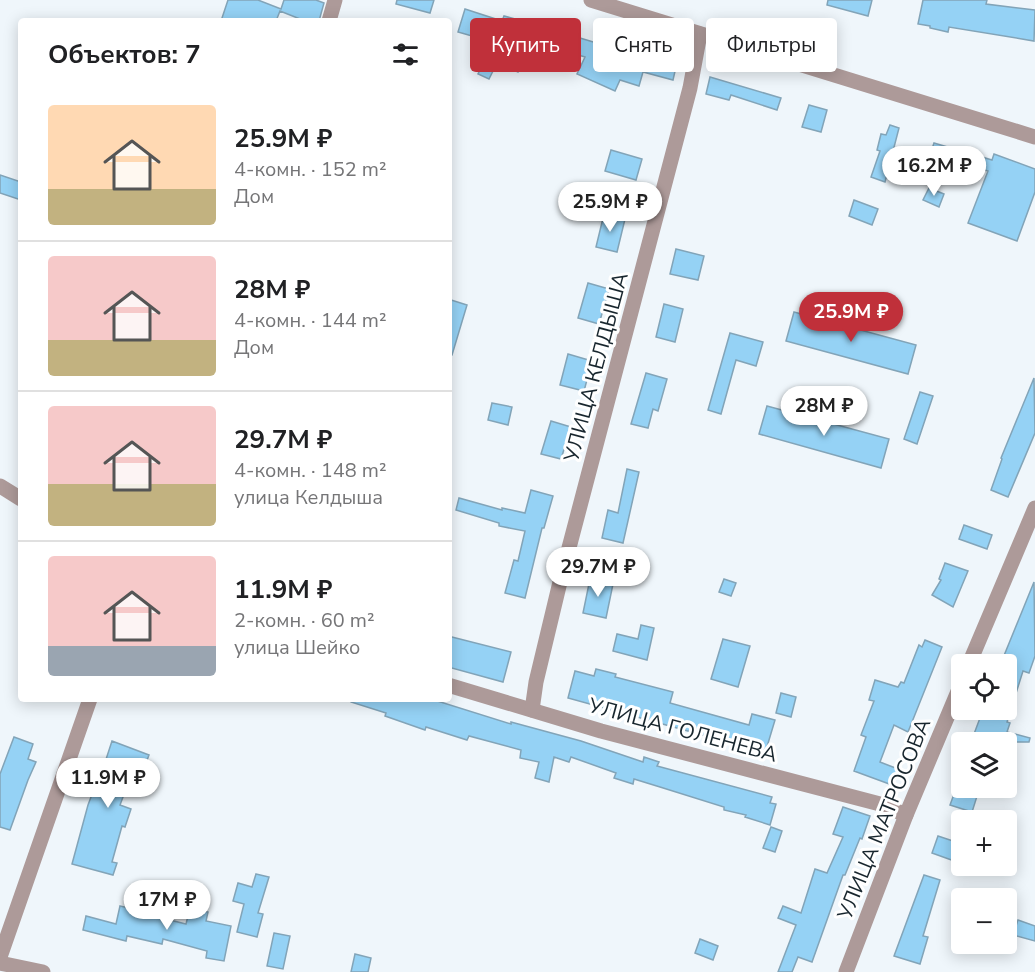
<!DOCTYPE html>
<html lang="ru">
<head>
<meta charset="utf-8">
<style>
	:root { --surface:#fff; --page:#f2f2f2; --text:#202124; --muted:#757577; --line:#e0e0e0; --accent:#c0303a }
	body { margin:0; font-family:"Nunito Sans",sans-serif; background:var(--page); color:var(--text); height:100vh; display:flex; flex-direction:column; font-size:22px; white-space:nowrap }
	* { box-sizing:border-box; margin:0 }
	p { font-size:20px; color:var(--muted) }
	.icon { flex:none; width:33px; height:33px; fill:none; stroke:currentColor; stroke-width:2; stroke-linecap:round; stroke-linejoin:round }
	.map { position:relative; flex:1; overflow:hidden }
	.details { position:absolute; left:18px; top:18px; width:434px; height:684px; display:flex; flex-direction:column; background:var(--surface); border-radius:6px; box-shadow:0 3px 15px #0003 }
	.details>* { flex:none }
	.guide { position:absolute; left:470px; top:18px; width:476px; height:54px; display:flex; gap:12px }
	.tools { position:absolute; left:951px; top:654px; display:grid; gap:12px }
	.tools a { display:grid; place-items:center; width:66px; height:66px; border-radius:6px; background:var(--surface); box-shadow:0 3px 15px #0003; font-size:30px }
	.price { position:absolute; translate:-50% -51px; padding:0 14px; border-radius:21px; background:#fff; color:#222; font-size:20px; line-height:39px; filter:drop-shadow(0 2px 3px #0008) }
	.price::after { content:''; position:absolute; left:50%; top:36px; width:18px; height:14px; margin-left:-9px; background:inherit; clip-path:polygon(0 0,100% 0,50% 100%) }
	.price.current { background:var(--accent); color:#fff }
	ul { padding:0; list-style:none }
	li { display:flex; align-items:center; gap:18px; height:150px; padding:0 30px }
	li+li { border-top:2px solid var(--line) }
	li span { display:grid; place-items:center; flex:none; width:168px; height:120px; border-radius:6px; color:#555 }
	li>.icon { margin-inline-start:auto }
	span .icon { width:72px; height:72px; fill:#fffc; stroke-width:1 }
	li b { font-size:26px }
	h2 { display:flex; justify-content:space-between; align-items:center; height:72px; padding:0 30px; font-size:26px }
	.chip { padding:0 21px; border-radius:6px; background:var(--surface); box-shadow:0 3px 15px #0003; font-size:21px; line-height:54px }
	.chip.current { background:var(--accent); color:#fff }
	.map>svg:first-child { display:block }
	.building { fill:#95d2f5; stroke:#82a4b8; stroke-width:1.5 }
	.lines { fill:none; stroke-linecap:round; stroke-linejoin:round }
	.minor { stroke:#ad9a99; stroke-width:15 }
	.labels { text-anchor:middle; stroke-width:6; stroke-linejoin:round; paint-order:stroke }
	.street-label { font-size:21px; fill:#18262e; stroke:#fff }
</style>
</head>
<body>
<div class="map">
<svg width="1035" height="972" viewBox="0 0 1035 972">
	<rect width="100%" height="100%" fill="#eff6fb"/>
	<g class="building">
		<path d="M228,0H258L281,9L284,0H316L324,3L319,21H305L280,11L276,21H221Z"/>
		<path d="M397,0H434L430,13L396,4Z"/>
		<path d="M828,0H872L868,16L827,5Z"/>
		<path d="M923,0H987L986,4L1035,10L1034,41L949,27L948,32L930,28V26L918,24Z"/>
		<path d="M465,9L502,21L504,16L519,20L510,51L525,57L518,72L497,63L489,79L478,74L493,42L458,32Z"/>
		<path d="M547,28L676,67L673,80L643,72L639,86L620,80L615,91L577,74L585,57L542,44Z"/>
		<path d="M710,77L781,98L777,110L731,95L729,100L706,94Z"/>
		<path d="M809,105L827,110L821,132L802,127Z"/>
		<path d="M890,125L899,128L885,182L871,177L880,151L877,150L881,134L886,135Z"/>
		<path d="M934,143L951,148L945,166L928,161Z"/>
		<path d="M611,150L642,159L636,180L605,171Z"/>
		<path d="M959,150L992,160L994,154L1035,169V192L1017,241L968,223L988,171L956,161Z"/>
		<path d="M0,175L21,182V200L0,193Z"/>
		<path d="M929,188L944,194L939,207L923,200Z"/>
		<path d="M854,200L878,209L872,225L849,216Z"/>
		<path d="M604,214L625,219L617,252L596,247Z"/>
		<path d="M676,249L704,256L698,280L670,274Z"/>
		<path d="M588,283L609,289L599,324L578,318Z"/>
		<path d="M448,299L467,305L452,355H448Z"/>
		<path d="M664,304L683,309L675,342L656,337Z"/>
		<path d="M794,312L916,345L908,374L786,341Z"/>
		<path d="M730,333L763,342L756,366L736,360L721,414L708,410Z"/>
		<path d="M568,354L592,361L584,391L560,385Z"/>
		<path d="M646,373L667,379L658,411L653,409L648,428L631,424Z"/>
		<path d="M1034,378L1035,433L1008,497L991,490L1002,459L1001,458Z"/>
		<path d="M920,392L933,396L917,444L904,439Z"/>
		<path d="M492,403L512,407L508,425L488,420Z"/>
		<path d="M767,406L889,439L881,468L759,434Z"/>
		<path d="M551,421L571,427L561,459L541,454Z"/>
		<path d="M627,469L639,472L623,543L602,538L608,510L618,513Z"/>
		<path d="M531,490L553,496L544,528H542L525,598L505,593L514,560L518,561L525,531L499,526V523L456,510L459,498L502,510V508L525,513Z"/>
		<path d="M964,525L992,535L987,549L959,539Z"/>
		<path d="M945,563L968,571L953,607L932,595L941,580L939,579Z"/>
		<path d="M590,579L613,584L606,618L583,613Z"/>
		<path d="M724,579L736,583L731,596L719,592Z"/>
		<path d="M1034,582L1035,656L1029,673L1023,671L1007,722L1010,723L1007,732L1030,738L1029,742H971L983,710H1006V664L1001,663Z"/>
		<path d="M641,625L654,628L647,660L613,651L617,634L638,639Z"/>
		<path d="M448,636L511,652L503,682L448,667Z"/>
		<path d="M723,639L750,646L738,687L711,679Z"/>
		<path d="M925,640L942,647L908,732L894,725L880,762L898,769L892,785L854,771L866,737L861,735L874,701L869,700L875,680L898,687L901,682L904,683L919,645L922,647Z"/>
		<path d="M596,669L616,674L615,677L673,692L670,703L749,725L752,714L775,720L766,750L729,740L728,742L568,698L575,671L594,676Z"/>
		<path d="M781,693L796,697L791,717L776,713Z"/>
		<path d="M351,699H431L511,724V722L581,741L643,762L644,757L659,762L657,766L772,797L770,803L776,804L770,825L745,817L746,815L724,810V807L660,787L634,779L633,784L614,778L616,773L571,757L569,762L554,757L549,782L535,778L539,762L520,758L521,750L469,736L467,740L426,727L425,730L385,716L386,713L351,702Z"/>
		<path d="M14,737L33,744L28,759L36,762L28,780L10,830L0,827V774Z"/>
		<path d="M112,741L149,755L138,784L129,781L120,805L131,809L125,827L122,826L112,862L117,863L113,875L72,864L88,805L94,789L96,790Z"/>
		<path d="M957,786L978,793L972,812L950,805Z"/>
		<path d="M843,807L870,816L862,839L860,838L845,875H843L812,962L798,957L792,972H778L796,925L778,918L783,906L801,913L815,869L827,873L843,837L833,834Z"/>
		<path d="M771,827L782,831L775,852L763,848Z"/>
		<path d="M938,836L962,844L957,862L932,853Z"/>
		<path d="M256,874L269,877L258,913L263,914L257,937L237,932L244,904L233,901L238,883L252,887Z"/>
		<path d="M924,875L940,880L923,936L928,937L920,964L894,956Z"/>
		<path d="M120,906L133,909V911L186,924L190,908L208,912L206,921L231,926L224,961L206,958L207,951L163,939L162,944L127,936L126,941L83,930L86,916L116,924Z"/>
		<path d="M1018,920L1035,926V941L1013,935Z"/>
		<path d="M274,933L290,936L283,969L267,966Z"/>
		<path d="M700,939L718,946L713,960L695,953Z"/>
		<path d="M355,954L371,958L368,972H351Z"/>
	</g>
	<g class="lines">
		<g class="minor">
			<path d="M591,0L1035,137"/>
			<path d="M329,21L335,0"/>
			<path d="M0,486L21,499"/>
			<path d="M969,664L1035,508"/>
			<path d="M448,685L601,731L880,804L906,815"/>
			<path d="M532,710L536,682L560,582L690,88L700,34"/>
			<path d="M0,957L90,699"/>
			<path d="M0,963L43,972"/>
			<path d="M846,972L906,815L962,682"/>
		</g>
	</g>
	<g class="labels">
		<g class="street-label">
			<text transform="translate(596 367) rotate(-75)" y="7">УЛИЦА КЕЛДЫША</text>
			<text transform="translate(683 730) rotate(15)" y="7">УЛИЦА ГОЛЕНЕВА</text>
			<text transform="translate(884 819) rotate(-68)" y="7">УЛИЦА МАТРОСОВА</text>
		</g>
	</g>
</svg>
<div class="tools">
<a><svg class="icon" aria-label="locate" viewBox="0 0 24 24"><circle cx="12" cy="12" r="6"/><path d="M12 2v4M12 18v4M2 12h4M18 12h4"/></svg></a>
<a><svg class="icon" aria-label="layers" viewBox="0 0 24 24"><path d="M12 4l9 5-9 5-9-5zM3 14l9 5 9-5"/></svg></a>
<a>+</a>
<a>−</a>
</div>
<b class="price" style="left:934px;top:197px">16.2M ₽</b>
<b class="price" style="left:610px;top:233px">25.9M ₽</b>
<b class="price current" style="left:851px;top:343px">25.9M ₽</b>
<b class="price" style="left:824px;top:437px">28M ₽</b>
<b class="price" style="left:598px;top:598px">29.7M ₽</b>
<b class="price" style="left:108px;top:809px">11.9M ₽</b>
<b class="price" style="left:167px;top:931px">17M ₽</b>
<div class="guide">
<a class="chip current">Купить</a>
<a class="chip">Снять</a>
<a class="chip">Фильтры</a>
</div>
<section class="details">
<h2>Объектов: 7<svg class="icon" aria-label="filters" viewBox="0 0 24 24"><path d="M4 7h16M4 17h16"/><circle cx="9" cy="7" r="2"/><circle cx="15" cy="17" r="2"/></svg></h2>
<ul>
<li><span style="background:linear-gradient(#ffd9b3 70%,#c2b280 0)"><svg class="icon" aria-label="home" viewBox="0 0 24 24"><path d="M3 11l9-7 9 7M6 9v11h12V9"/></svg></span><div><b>25.9M ₽</b><p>4-комн. · 152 m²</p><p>Дом</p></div></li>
<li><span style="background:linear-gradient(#f6c9c9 70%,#c2b280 0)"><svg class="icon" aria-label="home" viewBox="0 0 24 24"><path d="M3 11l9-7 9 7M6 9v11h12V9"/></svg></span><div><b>28M ₽</b><p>4-комн. · 144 m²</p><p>Дом</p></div></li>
<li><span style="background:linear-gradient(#f6c9c9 65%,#c2b280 0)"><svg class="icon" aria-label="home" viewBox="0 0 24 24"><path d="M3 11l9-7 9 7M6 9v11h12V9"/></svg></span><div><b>29.7M ₽</b><p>4-комн. · 148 m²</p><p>улица Келдыша</p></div></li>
<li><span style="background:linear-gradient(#f6c9c9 75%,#9aa5b1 0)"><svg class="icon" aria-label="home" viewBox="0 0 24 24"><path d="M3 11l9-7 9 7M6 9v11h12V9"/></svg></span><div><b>11.9M ₽</b><p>2-комн. · 60 m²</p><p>улица Шейко</p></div></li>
</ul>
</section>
</div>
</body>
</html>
